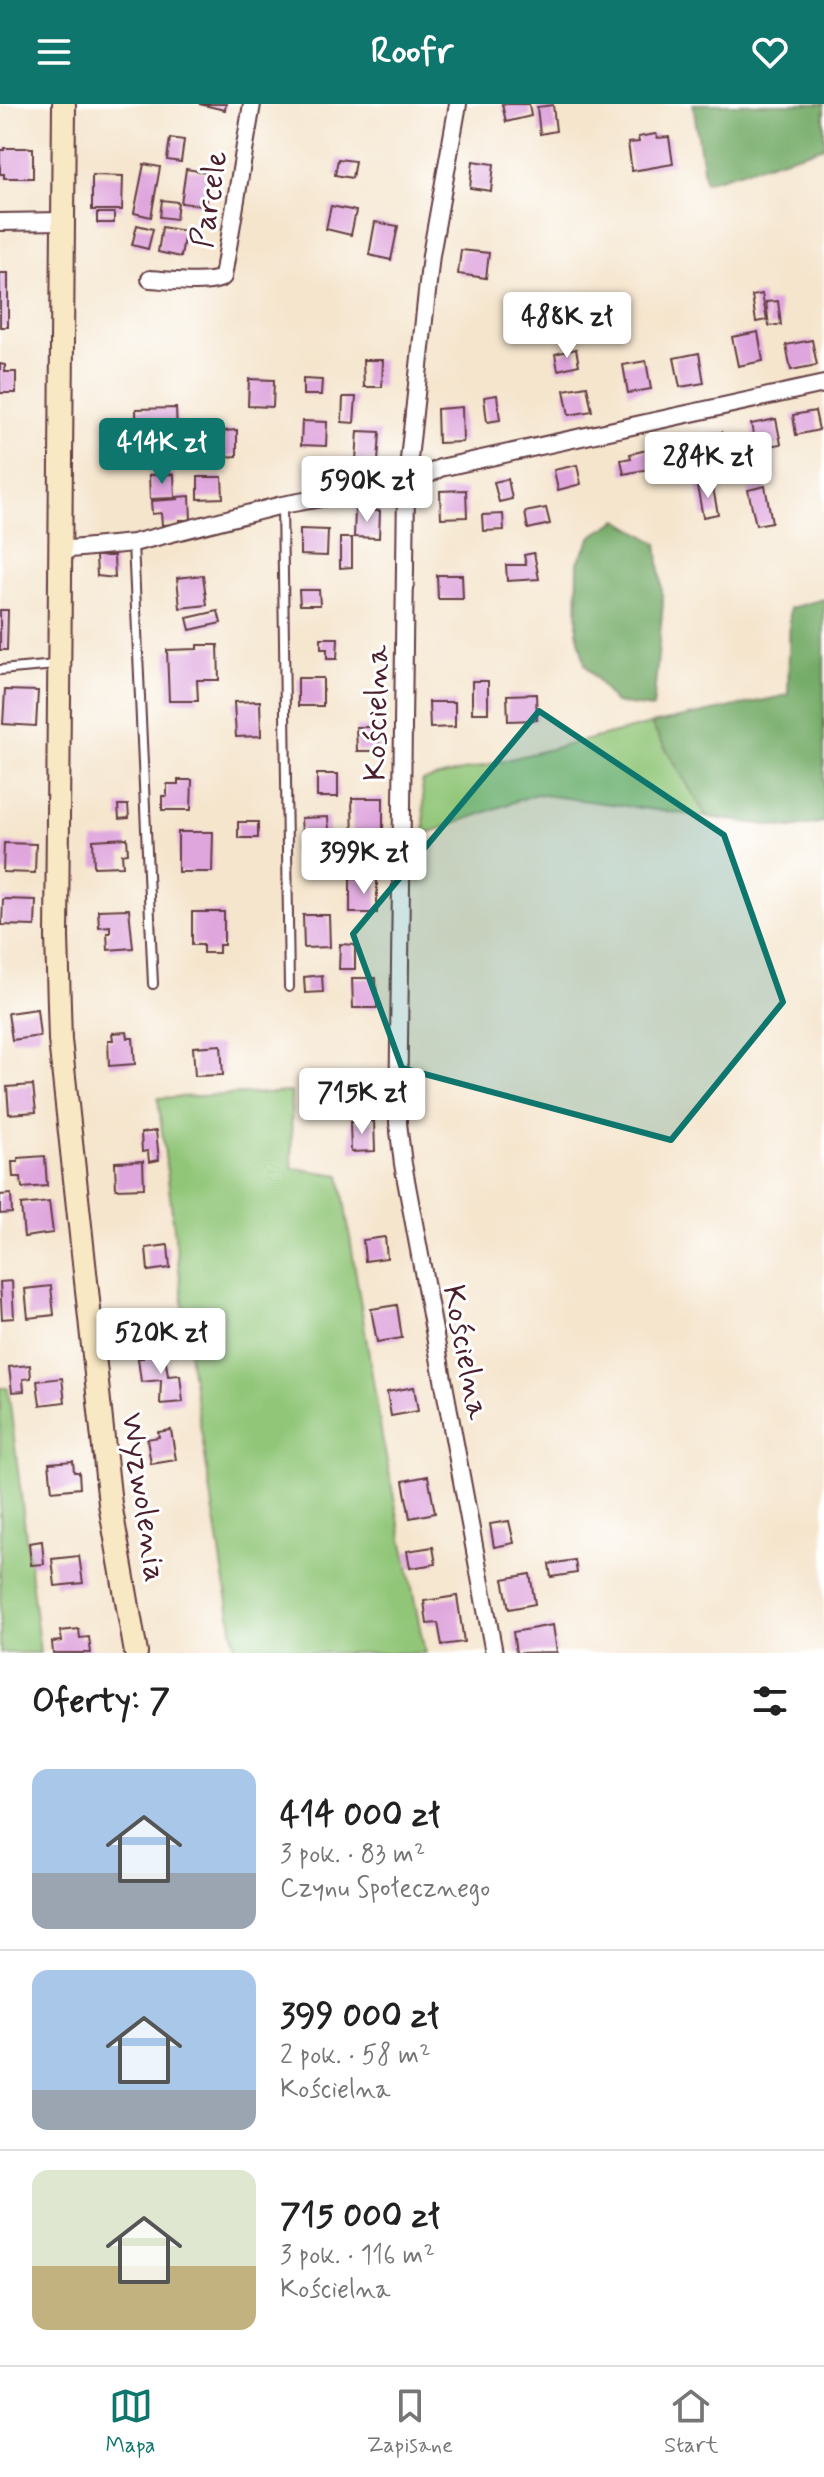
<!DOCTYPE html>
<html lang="pl">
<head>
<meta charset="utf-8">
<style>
	:root { --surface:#fff; --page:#f6f6f6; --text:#222; --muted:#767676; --line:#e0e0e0; --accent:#0f766e }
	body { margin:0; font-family:Mynerve,sans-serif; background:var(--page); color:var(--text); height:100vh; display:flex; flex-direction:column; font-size:30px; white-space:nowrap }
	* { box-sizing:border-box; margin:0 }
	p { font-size:26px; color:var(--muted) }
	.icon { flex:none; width:44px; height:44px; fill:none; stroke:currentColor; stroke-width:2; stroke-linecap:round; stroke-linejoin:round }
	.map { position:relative; height:1549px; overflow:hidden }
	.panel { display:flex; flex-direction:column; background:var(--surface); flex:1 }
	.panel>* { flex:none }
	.price { position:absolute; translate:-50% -68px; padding:0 18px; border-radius:8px; background:#fff; color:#222; font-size:26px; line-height:52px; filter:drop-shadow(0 2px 4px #0008) }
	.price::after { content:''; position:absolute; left:50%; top:48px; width:24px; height:18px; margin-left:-12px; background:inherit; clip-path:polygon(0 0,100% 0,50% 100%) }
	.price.selected { background:var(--accent); color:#fff }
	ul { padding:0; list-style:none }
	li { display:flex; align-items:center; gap:24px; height:200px; padding:0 32px }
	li+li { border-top:2px solid var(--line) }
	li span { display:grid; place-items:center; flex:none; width:224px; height:160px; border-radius:16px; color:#555 }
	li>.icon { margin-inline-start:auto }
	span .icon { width:96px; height:96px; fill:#fffc; stroke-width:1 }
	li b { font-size:34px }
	h2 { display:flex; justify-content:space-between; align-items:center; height:96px; padding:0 32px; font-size:34px }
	header { display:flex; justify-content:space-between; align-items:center; height:104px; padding:0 32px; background:var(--accent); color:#fff; font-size:36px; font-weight:700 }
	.tabs { display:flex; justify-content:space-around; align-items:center; height:112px; border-top:2px solid var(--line); background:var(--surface); font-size:22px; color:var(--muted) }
	.tabs a { display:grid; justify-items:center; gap:4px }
	.tabs .selected { color:var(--accent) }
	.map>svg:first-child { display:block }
	.green { fill:#91c678; stroke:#6e7252; stroke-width:2 }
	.forest { fill:#74ab68; stroke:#5f654a; stroke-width:2 }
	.building { fill:#dfa6dd }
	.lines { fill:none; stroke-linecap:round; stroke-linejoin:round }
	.lane-casing { stroke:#643d43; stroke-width:12 }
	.street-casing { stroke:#643d43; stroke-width:20 }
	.secondary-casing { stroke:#643d43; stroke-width:26 }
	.lane { stroke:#fff; stroke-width:8 }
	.street { stroke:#fff; stroke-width:16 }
	.secondary { stroke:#f8e8c3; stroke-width:22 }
	.marked { fill:#0f766e; fill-opacity:0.2; stroke:#0f766e; stroke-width:6; stroke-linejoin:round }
	.labels { text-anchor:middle; stroke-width:6; stroke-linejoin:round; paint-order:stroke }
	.street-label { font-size:32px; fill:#4a1f2b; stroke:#fff }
</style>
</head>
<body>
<header><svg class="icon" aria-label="menu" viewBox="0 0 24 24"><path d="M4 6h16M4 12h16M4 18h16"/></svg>Roofr<svg class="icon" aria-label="heart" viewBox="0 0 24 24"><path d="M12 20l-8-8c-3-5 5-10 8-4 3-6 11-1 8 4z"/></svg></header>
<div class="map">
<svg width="824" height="1549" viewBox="0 0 824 1549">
	<rect width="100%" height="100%" fill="#fff"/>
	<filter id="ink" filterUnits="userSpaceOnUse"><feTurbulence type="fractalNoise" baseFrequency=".0125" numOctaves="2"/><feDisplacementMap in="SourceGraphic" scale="16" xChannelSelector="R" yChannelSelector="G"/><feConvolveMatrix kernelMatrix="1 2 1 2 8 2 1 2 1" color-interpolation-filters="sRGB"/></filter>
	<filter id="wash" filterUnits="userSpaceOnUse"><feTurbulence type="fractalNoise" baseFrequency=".006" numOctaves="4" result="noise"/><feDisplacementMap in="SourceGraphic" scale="32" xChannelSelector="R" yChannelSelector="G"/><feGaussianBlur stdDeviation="1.8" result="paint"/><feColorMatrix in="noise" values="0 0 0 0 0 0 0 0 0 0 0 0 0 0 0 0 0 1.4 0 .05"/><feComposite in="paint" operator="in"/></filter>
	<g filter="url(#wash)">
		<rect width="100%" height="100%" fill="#f5e5cd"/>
		<g class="green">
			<path d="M651,620L707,713L536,690L425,730L422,677Z"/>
			<path d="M291,988L292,1064L340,1071L382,1333L425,1549H236L191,1263L158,994Z"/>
			<path d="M0,1284H8L40,1549H0Z"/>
		</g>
		<g class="forest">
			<path d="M693,0H824V43L705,78Z"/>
			<path d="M618,416L657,439L663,499L653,604L615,599L585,560L577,527L578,458L592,432Z"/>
			<path d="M824,495V718L791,724L707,713L651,620L788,591L790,504Z"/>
		</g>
		<g id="blocks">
			<g class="building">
				<path d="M199,0H226L225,6Z"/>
				<path d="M502,0H529L531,12L506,18Z"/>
				<path d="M553,1L556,27L540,30L537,3Z"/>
				<path d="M656,30L657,34L669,33L673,60L632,67L628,39L639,38L638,33Z"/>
				<path d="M170,34L184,36L181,58L167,56Z"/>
				<path d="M4,44H33V74H4V70H0V46H4Z"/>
				<path d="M338,55L355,57L352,74L335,71Z"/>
				<path d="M473,57L494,60L491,87L470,84Z"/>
				<path d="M144,60L160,63L151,113L134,109Z"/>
				<path d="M186,65L211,69L206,102L181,99Z"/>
				<path d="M92,71L123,72L122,106H92Z"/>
				<path d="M162,96L178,98L176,115L160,113Z"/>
				<path d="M331,102L356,107L351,131L326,125Z"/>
				<rect x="97" y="109" width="17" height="10"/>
				<path d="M375,118L398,122L391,156L369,151Z"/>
				<path d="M137,121L153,125L148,145L132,141Z"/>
				<path d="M162,123L185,127L181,153L158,148Z"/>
				<path d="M461,146L489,149L486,174L458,170Z"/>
				<rect x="0" y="169" width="8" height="54"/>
				<path d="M762,190L767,216L756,218L752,192Z"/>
				<path d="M778,197L781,221L769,222L766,198Z"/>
				<path d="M758,228L763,257L738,262L732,233Z"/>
				<path d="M812,236L817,261L791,266L786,241Z"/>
				<path d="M576,245L579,261L558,266L555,250Z"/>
				<path d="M699,249L704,279L680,283L674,254Z"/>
				<path d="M363,256H383L382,283H364Z"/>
				<path d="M646,257L651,285L628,289L623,261Z"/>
				<path d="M0,260L5,261V268H16V289H0Z"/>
				<path d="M249,275L274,276L273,303L248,302Z"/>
				<path d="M303,275L322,276L321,291H303Z"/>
				<path d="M587,282L592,307L569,311L564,286Z"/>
				<path d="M497,291L500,316L487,318L484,293Z"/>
				<path d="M343,293H356L354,319L342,318Z"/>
				<path d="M462,303L463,338L438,339L437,305Z"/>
				<path d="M176,304L177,330H153V355H137L136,305Z"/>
				<path d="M815,307L819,326L796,331L793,311Z"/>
				<path d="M776,315L781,340L756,344L751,320Z"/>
				<path d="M302,317L327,318L326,342L301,341Z"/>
				<path d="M237,326V352L224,353V327Z"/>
				<path d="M358,327L380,328L378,358L356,357Z"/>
				<path d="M722,328L726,350L702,355L698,333Z"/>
				<path d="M655,344L659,363L624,370L621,356L631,354L630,350Z"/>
				<path d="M577,361L581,380L558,386L554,366Z"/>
				<path d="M174,370L175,394L150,395L149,371Z"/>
				<path d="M198,373H222L223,394L198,395Z"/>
				<path d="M508,375L512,395L499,398L494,378Z"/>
				<path d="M712,379L718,410L703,413L697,382Z"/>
				<path d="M765,382L772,418L756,421L748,386Z"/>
				<path d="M466,386L467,413L441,414L440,387Z"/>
				<path d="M190,392L191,416H179V420L162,421L161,409L152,410L151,397L178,395L177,393Z"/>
				<path d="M546,404L550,420L528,425L525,408Z"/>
				<path d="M355,406L380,407L379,434L354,433Z"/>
				<path d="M503,410L504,426L483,427L482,411Z"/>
				<path d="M300,425L328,426L327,452L300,451Z"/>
				<path d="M340,434H352V463L340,464Z"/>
				<path d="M534,449L539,475L507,477L506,461H526L524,451Z"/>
				<path d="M96,452H114L115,474L97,472Z"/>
				<path d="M203,471L207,501L180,504L177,474Z"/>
				<path d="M437,471H462L463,495H438Z"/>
				<path d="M299,486H319L320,501H300Z"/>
				<path d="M0,506H8L7,546H0Z"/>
				<path d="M218,507L221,519L190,526L187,514Z"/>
				<path d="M321,534H338L337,555H327V545H321Z"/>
				<path d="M197,541H218L219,576H197L198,597H169L167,546L197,545Z"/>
				<rect x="298" y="574" width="25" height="28"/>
				<rect x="472" y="577" width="16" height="32"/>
				<path d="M5,586L38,587L36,622L3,620Z"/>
				<path d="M536,590L537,616L508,617L507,591Z"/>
				<path d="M260,597L261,632L236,633L234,598Z"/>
				<path d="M429,598H455V623L430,624Z"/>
				<path d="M356,623H378L379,647H357Z"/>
				<rect x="317" y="670" width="21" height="23"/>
				<path d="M178,676H192L191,706H162V692H167V680H178Z"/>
				<path d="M352,694H383V738L353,739Z"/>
				<path d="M118,701H128L129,714L119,715Z"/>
				<path d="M328,713L330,740L303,742L301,714Z"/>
				<rect x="238" y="718" width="20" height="16"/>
				<path d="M178,728H213L212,768H178Z"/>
				<path d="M127,734L128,749L122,750L123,762L94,763L93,736Z"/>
				<path d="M4,739L36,740L35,769L3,768Z"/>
				<rect x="350" y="774" width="27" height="35"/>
				<path d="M3,795L36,796L35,822L2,821Z"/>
				<path d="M129,805L133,844L108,846L107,829H110V822L99,823L98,806Z"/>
				<path d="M192,808H224V841H219V849H203V841H192Z"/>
				<path d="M303,811H329L330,843L304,844Z"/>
				<path d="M340,840L355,841V865H339Z"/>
				<path d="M322,871L323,888L305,889L304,873Z"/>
				<path d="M352,874H376L377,904H353Z"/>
				<path d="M37,905L40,932L12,936L8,909Z"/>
				<path d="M127,928L128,934H133L135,960L109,962L108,936H113L112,929Z"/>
				<path d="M221,941L223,971L195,972L193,943Z"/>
				<path d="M368,977V993H346L345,978Z"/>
				<path d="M33,981L36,1008L9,1010L7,983Z"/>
				<path d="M374,1017L375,1047L351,1048L350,1018Z"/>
				<path d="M156,1027L159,1056L149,1058L148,1047L142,1048L141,1029Z"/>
				<path d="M45,1052L47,1082L22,1084L21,1073H13L12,1058H18V1054Z"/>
				<path d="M143,1057L144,1084L116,1085L115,1058Z"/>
				<path d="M11,1090L12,1109L0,1110V1091Z"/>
				<path d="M49,1098L53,1129L24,1133L21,1101Z"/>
				<path d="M385,1133L387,1154L365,1157L363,1136Z"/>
				<path d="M168,1141L170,1164L148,1167L146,1144Z"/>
				<path d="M12,1177L14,1214L2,1215L0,1178Z"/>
				<path d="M51,1182L54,1211L28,1214L25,1185Z"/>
				<path d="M397,1201L402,1234L377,1238L371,1205Z"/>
				<path d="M164,1245L168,1272L180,1271L183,1298L160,1300L161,1276L141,1278L138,1254H143L142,1248Z"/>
				<path d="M30,1261L31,1274L23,1275L24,1287L12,1288L9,1263Z"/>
				<path d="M62,1274L65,1298L40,1301L37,1277Z"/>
				<path d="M414,1283L418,1307L391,1312L387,1288Z"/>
				<path d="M171,1326L176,1356L151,1360L147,1335L159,1333L158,1328Z"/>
				<path d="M73,1357L74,1368H79L80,1384L52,1387L49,1359Z"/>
				<path d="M428,1372L435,1409L410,1414L403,1377Z"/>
				<path d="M509,1417L514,1439L494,1443L490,1420Z"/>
				<path d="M42,1437L44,1460L31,1461L29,1439Z"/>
				<path d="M433,1443L436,1460L410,1464L407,1447Z"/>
				<path d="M79,1452L83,1479L55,1482L52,1455Z"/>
				<path d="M575,1456L577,1469L551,1473L549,1460Z"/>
				<path d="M530,1470L535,1500L509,1505L503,1475Z"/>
				<path d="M457,1492L464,1538L442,1541L438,1519L427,1520L424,1497Z"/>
				<path d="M553,1521L557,1548L516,1549L513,1528Z"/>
				<path d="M79,1525L80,1534L89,1533L91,1549H53L52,1538L62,1537L60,1527Z"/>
			</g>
		</g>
	</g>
	<g filter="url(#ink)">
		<use href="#blocks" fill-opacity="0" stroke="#643d43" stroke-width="2"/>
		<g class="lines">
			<defs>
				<g id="lane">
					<path d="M282,401L289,883"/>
					<path d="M133,439L153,880"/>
					<path d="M0,566L56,561"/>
				</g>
				<g id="street">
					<path d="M458,0L431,151L406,383L398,1019L403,1060L494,1549"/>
					<path d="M0,118L62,117"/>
					<path d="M150,175C167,176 210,182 223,173L252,0"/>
					<path d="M60,446L133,439L282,401L355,388L406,383L440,364L824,280"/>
				</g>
				<path id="secondary" d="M64,0L57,833L60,936L110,1400L136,1549"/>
			</defs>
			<use href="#lane" class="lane-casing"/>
			<use href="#street" class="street-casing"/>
			<use href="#secondary" class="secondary-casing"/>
			<use href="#lane" class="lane"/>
			<use href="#street" class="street"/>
			<use href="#secondary" class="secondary"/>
		</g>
	</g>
	<path class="marked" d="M539,607L724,731L783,898L671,1036L402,964L353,830Z"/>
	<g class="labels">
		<g class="street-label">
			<text transform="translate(208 95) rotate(-81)" y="11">Parcele</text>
			<text transform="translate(375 609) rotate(-89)" y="11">Kościelna</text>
			<text transform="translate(467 1248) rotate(79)" y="11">Kościelna</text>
			<text transform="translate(145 1393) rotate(82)" y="11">Wyzwolenia</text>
		</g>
	</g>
</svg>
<b class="price" style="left:567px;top:256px">488K zł</b>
<b class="price selected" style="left:162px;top:382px">414K zł</b>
<b class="price" style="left:708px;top:396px">284K zł</b>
<b class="price" style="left:367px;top:420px">590K zł</b>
<b class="price" style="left:364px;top:792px">399K zł</b>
<b class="price" style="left:362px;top:1032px">715K zł</b>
<b class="price" style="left:161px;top:1272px">520K zł</b>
</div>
<section class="panel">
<h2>Oferty: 7<svg class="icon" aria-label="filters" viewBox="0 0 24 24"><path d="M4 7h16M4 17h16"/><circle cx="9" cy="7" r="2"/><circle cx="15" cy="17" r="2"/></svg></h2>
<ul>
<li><span style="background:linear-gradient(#a9c7e8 65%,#9aa5b1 0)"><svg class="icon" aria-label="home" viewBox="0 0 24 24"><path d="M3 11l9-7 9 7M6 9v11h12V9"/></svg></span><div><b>414 000 zł</b><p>3 pok. · 83 m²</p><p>Czynu Społecznego</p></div></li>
<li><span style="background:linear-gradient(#a9c7e8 75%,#9aa5b1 0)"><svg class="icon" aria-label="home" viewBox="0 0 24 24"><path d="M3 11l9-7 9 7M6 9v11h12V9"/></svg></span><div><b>399 000 zł</b><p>2 pok. · 58 m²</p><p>Kościelna</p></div></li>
<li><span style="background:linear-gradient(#dfe7d0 60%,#c2b280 0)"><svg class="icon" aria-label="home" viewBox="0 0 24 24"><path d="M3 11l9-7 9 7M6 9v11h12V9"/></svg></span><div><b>715 000 zł</b><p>3 pok. · 116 m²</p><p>Kościelna</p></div></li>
</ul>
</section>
<nav class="tabs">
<a class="selected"><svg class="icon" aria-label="map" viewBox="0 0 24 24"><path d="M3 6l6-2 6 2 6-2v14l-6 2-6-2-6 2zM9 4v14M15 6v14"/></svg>Mapa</a>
<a><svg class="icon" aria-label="saved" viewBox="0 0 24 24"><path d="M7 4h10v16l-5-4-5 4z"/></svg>Zapisane</a>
<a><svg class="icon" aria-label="home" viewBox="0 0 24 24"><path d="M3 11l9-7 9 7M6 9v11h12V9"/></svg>Start</a>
</nav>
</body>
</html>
